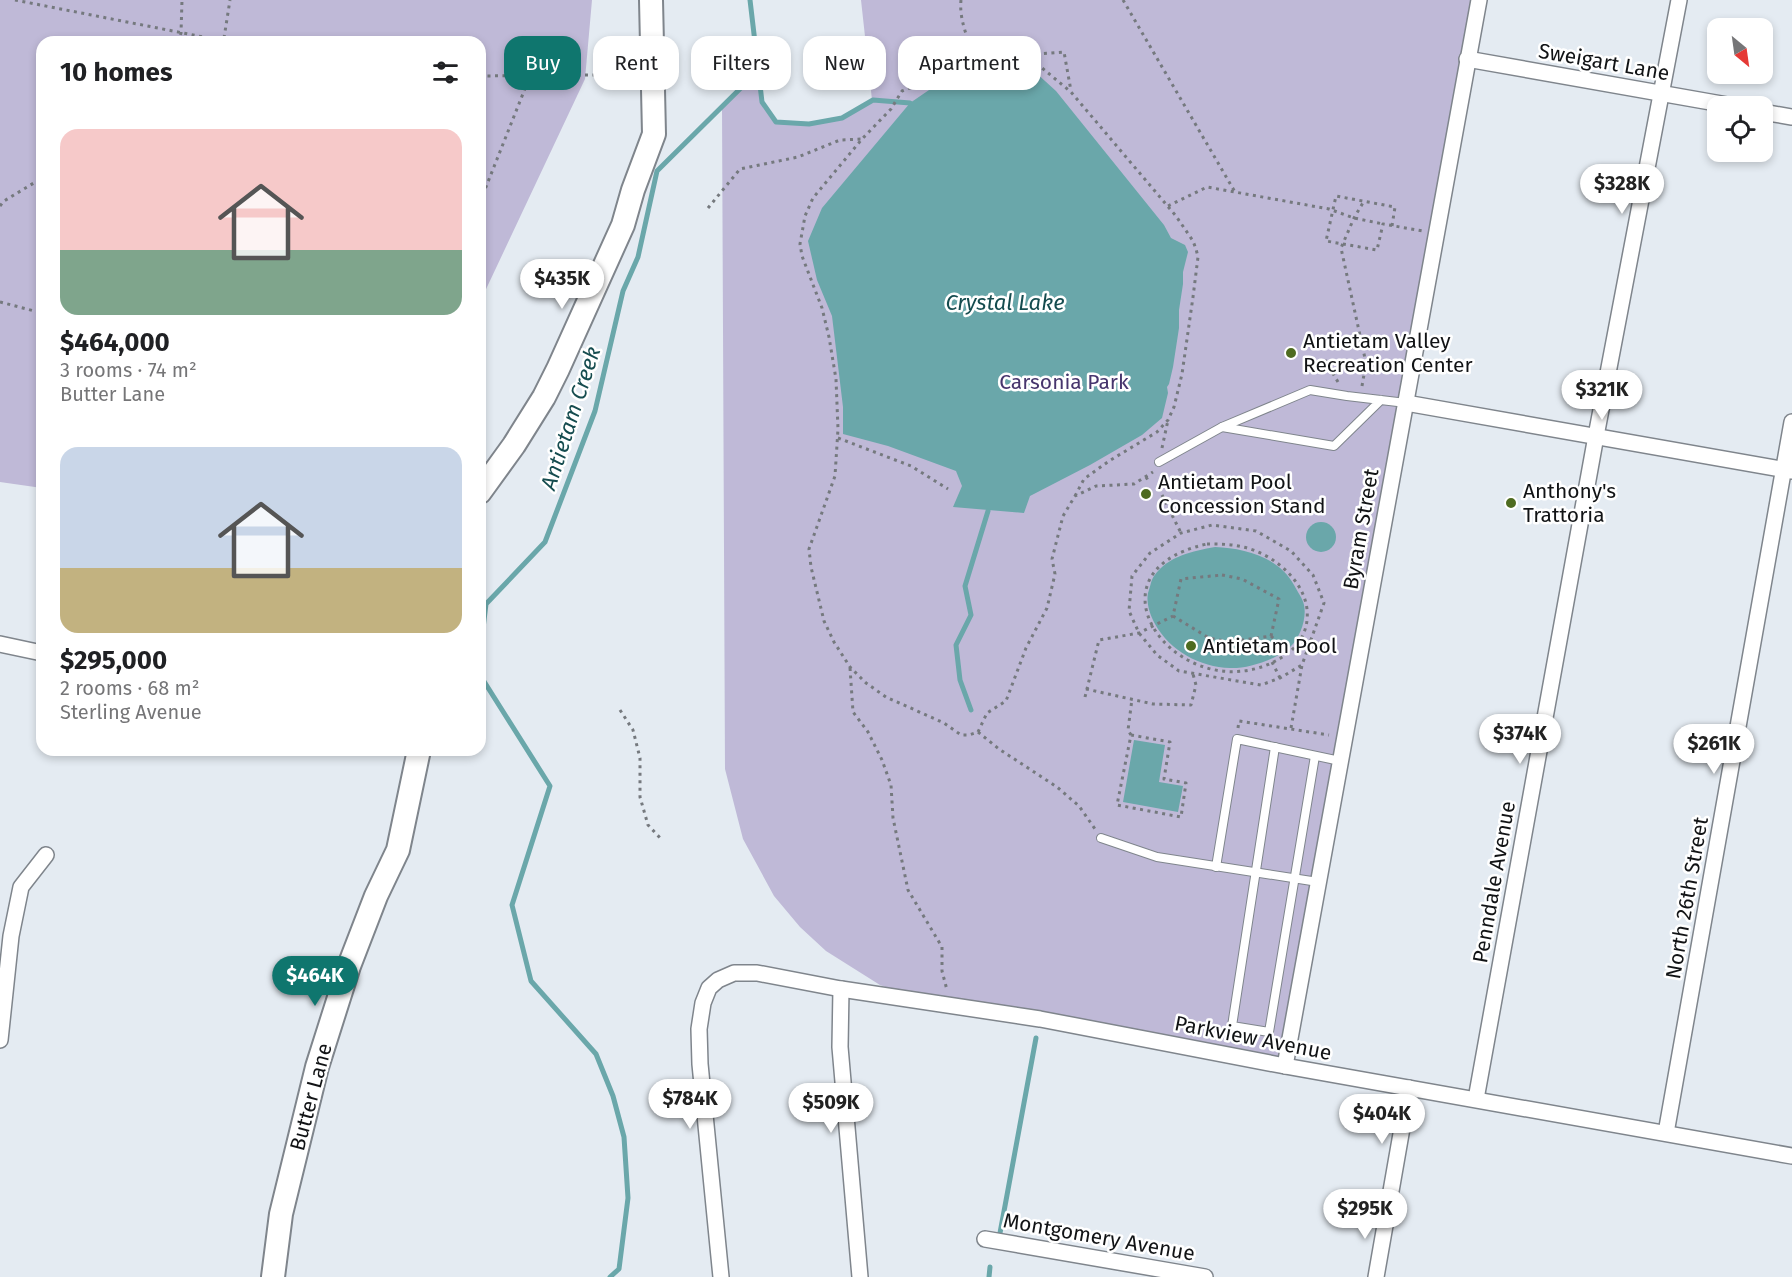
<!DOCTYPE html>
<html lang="en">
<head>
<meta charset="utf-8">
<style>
	:root { --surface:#fff; --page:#f2f2f2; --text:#202124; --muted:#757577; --accent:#0f766e }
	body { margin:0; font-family:"Fira Sans",sans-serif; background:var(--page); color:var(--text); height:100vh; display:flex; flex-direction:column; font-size:22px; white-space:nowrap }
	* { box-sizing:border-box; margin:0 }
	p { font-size:20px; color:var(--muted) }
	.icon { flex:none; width:33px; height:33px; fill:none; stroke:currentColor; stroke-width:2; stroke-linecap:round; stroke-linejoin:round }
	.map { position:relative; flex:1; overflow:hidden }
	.drawer { position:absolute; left:36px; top:36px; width:450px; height:720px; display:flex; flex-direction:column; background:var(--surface); border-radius:18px; box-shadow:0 3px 9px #0003 }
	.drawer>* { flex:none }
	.hud { position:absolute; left:504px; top:36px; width:570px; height:54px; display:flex; gap:12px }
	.needle { width:39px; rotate:151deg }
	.tools { position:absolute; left:1707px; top:18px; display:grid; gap:12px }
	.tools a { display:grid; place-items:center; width:66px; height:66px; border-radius:12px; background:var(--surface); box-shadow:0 3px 9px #0003; font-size:30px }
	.price { position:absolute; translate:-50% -51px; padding:0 14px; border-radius:21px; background:#fff; color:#222; font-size:20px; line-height:39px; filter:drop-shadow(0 2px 3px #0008) }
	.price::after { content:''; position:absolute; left:50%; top:36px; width:18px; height:14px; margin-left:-9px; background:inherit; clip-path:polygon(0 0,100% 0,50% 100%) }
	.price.selected { background:var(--accent); color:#fff }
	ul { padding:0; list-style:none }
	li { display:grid; align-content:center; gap:12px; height:318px; padding:0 24px }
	li span { display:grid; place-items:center; height:186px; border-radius:18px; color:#555 }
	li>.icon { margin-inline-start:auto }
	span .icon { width:108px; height:108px; fill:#fffc; stroke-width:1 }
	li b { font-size:26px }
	h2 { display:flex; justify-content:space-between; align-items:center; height:72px; padding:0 24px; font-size:26px }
	.tag { padding:0 21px; border-radius:18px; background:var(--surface); box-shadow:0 3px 9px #0003; font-size:21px; line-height:54px }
	.tag.selected { background:var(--accent); color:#fff }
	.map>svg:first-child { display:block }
	.green { fill:#bfb9d7 }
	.water { fill:#6aa7aa }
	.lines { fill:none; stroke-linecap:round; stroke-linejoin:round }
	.stream { stroke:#6aa7aa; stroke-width:5 }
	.lane-casing { stroke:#7f858c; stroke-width:10 }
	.street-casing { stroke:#7f858c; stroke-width:18 }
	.secondary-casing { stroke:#7f858c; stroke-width:26 }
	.path { stroke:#75797e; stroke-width:3; stroke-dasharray:3 4.5; stroke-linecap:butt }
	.lane { stroke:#fff; stroke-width:8 }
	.street { stroke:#fff; stroke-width:15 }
	.secondary { stroke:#fff; stroke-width:22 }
	.poi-dot { fill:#4e6b20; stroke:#fff; stroke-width:2 }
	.labels { text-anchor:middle; stroke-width:5; stroke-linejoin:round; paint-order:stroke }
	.street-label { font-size:21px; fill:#111315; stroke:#fff }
	.poi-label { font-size:21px; fill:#111315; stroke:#fff; text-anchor:start }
	.park-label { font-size:21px; fill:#46356d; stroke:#fff }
	.water-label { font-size:22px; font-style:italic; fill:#154c4f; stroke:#fff }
</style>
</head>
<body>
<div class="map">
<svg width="1792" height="1277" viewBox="0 0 1792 1277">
	<rect width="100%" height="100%" fill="#e4ebf2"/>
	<g class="green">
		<path d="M0,0H592L585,79L480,302V42H42V488L0,482Z"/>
		<path d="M861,0H1479L1285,1066L931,1004L880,985L826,951L800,927L774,896L743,839L725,769L722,108L758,71L762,102L776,122L809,124L842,118L872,100Z"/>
	</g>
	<g class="water">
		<path d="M1007,57L1034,71L1056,91L1164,225L1171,238L1185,245L1188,252L1183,272V284L1179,310V328L1173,367L1169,384L1167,387L1168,393L1162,418L1142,435L1090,465L1030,496L1024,513L953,507L962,486L956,471L888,446L843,434V407L832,316L817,280L808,241L822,208L910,103L973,60Z"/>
		<circle cx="1321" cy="537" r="15"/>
		<path d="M1215,547C1244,548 1279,557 1294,585C1297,591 1303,599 1304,605C1307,618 1300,638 1290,647C1278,659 1247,669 1230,668C1200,667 1170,651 1155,624C1150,615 1146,603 1148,593C1150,588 1151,580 1154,576C1168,556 1193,551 1215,547Z"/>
		<path d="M1134,740L1165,745L1159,782L1183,786L1178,812L1123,802Z"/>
	</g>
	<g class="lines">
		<g class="stream">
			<path d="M750,0L762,102L776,122L809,124L842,118L873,100L910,103"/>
			<path d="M480,653L486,604L545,542L595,411L623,291L638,257L657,171L758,71"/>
			<path d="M480,675L550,786L512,905L531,981L596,1054L613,1096L624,1137L628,1198L619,1269L610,1277"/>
			<path d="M971,710L960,680L956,645L971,615L965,586L988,511"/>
			<path d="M1000,1233L1036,1038"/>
			<path d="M989,1277L990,1267"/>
		</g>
		<defs>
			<g id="lane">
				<path d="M1381,400L1334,446L1222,427L1310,390L1347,396L1406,403"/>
				<path d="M1159,462L1222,427"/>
				<path d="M1275,747L1232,1026L1269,1032L1315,756"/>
				<path d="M1101,838L1157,857L1318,882"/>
				<path d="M1216,867L1237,739L1340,761"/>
			</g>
			<g id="street">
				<path d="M1467,59L1733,106"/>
				<path d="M1762,112L1792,117"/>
				<path d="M1406,403L1792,471"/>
				<path d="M0,644L42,653"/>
				<path d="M841,989L840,1047L860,1277"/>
				<path d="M0,1040L11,936L21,887L46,855"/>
				<path d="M1285,1066L1479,0"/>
				<path d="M1476,1099L1596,436L1679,0"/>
				<path d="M1666,1133L1792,422"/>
				<path d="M985,1239L1205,1277"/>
				<path d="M721,1277L700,1064L699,1029L703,1003L709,988L718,980L734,973H757L841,989L1040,1019L1285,1066L1792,1156"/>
				<path d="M1376,1277L1409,1088"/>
			</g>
			<g id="secondary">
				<path d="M480,492L514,445L544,397L558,369L623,225L633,190L654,134L651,0"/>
				<path d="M273,1277L281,1214L317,1067L349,966L376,896L398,850L419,750"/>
			</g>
		</defs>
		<use href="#lane" class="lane-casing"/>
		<use href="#street" class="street-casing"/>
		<use href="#secondary" class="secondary-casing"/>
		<g class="path">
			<path d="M15,0L229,42"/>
			<path d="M961,0C959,18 967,37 973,53"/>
			<path d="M1123,0L1235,192"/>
			<path d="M224,38L230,0"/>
			<path d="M178,42L181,33L182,0"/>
			<path d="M1030,58L1037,54L1064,52L1071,91"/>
			<path d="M480,76L597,75L632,45"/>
			<path d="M480,202L530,76"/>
			<path d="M0,206L4,201L42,178"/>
			<path d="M1168,206L1207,187L1329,209L1354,218L1383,224"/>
			<path d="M708,208L740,169L798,157L840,140L862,139"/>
			<path d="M1392,226L1395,207L1336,196L1326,241L1377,250L1383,224L1423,231"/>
			<path d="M0,302L42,313"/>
			<path d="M1325,360L1338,382"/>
			<path d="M1362,386L1366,363L1341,248L1354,218L1364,201"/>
			<path d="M838,438L911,466L948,489"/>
			<path d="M1162,448L1168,420"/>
			<path d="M1146,477L1149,482"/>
			<path d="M1162,495L1181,533"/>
			<path d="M1075,496L1084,479L1109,461L1157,432L1168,420L1174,407L1182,374L1193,297L1198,257L1196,249L1193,241L1176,216L1071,92L1030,58L1014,50L998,48L982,50L963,57L917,85L902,91L891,109L862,139L813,198L805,216L800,244L802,256L822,308L829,337L836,379L838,429L835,476L809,549L811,567L824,621L834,642L850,667L866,683L886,697L944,723L961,735H969L978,732L987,713L1006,701L1026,648L1047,608L1055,574L1052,559L1063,516L1075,496L1096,486L1134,484L1153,472"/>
			<path d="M1207,544C1219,544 1231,544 1243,547C1275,554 1311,585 1307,620C1306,633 1298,646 1287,654C1189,722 1070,574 1207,544Z"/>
			<path d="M1222,575L1242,579L1279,599L1271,636L1229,642L1209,638L1173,616L1181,579Z"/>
			<path d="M1271,636L1289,653"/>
			<path d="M1272,662L1280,678"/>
			<path d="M850,668L853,712L868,732L882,760L891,785L893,818L908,890L942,947V971L947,990"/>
			<path d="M1086,689L1153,704L1191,705L1196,685L1193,674"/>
			<path d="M1085,697L1099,640L1139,633L1173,616"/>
			<path d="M620,710L633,730L640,758V797L648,825L662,840"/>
			<path d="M1238,728L1239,721L1329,735"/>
			<path d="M1291,728L1302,665L1324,603L1313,575L1291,551L1256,531L1212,525L1181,533L1150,553L1132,576L1129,611L1139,633L1157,655L1179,671L1261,685L1280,678L1302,665"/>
			<path d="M978,732L999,749L1057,787L1079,806L1095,829"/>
			<path d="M1131,735L1170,742L1164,779L1186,783L1181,817L1117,805Z"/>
			<path d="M1131,735L1128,730L1132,699"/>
		</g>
		<use href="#lane" class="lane"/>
		<use href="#street" class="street"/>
		<use href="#secondary" class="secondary"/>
	</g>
	<g class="poi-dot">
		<circle cx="1291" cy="353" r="6"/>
		<circle cx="1146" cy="494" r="6"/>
		<circle cx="1511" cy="503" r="6"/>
		<circle cx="1191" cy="646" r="6"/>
	</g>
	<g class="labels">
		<g class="street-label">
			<text transform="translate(1604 62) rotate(10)" y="7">Sweigart Lane</text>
			<text transform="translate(1361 529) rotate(-80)" y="7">Byram Street</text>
			<text transform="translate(1494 882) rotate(-80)" y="7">Penndale Avenue</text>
			<text transform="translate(1687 898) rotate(-80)" y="7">North 26th Street</text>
			<text transform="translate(1253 1038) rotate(11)" y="7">Parkview Avenue</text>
			<text transform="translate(311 1097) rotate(-75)" y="7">Butter Lane</text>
			<text transform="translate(1099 1237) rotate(10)" y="7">Montgomery Avenue</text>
		</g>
		<g class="poi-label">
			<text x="1303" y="348">Antietam Valley<tspan x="1303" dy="24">Recreation Center</tspan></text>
			<text x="1158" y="489">Antietam Pool<tspan x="1158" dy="24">Concession Stand</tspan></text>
			<text x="1523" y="498">Anthony's<tspan x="1523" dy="24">Trattoria</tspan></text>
			<text x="1203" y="653">Antietam Pool</text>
		</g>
		<g class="park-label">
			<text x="1064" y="389">Carsonia Park</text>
		</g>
		<g class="water-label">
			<text x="1005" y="310">Crystal Lake</text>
			<text transform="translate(570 418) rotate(-72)" y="8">Antietam Creek</text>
		</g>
	</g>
</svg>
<div class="tools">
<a><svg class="needle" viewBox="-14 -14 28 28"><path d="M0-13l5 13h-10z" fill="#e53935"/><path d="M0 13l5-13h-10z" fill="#757577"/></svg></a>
<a><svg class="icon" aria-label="locate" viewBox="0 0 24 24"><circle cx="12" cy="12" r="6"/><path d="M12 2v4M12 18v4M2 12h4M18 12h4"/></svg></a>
</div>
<b class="price" style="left:1622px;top:215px">$328K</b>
<b class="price" style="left:562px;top:310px">$435K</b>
<b class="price" style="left:1602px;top:421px">$321K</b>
<b class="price" style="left:1520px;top:765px">$374K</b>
<b class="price" style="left:1714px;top:775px">$261K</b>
<b class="price selected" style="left:315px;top:1007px">$464K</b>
<b class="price" style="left:690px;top:1130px">$784K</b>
<b class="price" style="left:831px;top:1134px">$509K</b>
<b class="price" style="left:1382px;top:1145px">$404K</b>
<b class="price" style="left:1365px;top:1240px">$295K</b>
<div class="hud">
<a class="tag selected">Buy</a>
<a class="tag">Rent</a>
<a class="tag">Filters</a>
<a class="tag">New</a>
<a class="tag">Apartment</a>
</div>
<section class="drawer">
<h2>10 homes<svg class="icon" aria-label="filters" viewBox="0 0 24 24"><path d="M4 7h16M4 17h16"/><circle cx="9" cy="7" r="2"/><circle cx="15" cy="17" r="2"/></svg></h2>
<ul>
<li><span style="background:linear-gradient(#f6c9c9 65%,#7fa58c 0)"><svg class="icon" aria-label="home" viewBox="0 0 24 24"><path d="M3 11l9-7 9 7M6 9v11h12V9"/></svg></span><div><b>$464,000</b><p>3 rooms · 74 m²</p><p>Butter Lane</p></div></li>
<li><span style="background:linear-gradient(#c9d6e8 65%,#c2b280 0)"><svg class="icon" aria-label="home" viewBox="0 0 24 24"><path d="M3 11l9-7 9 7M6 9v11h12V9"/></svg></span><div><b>$295,000</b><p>2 rooms · 68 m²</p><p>Sterling Avenue</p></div></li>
</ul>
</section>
</div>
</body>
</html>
